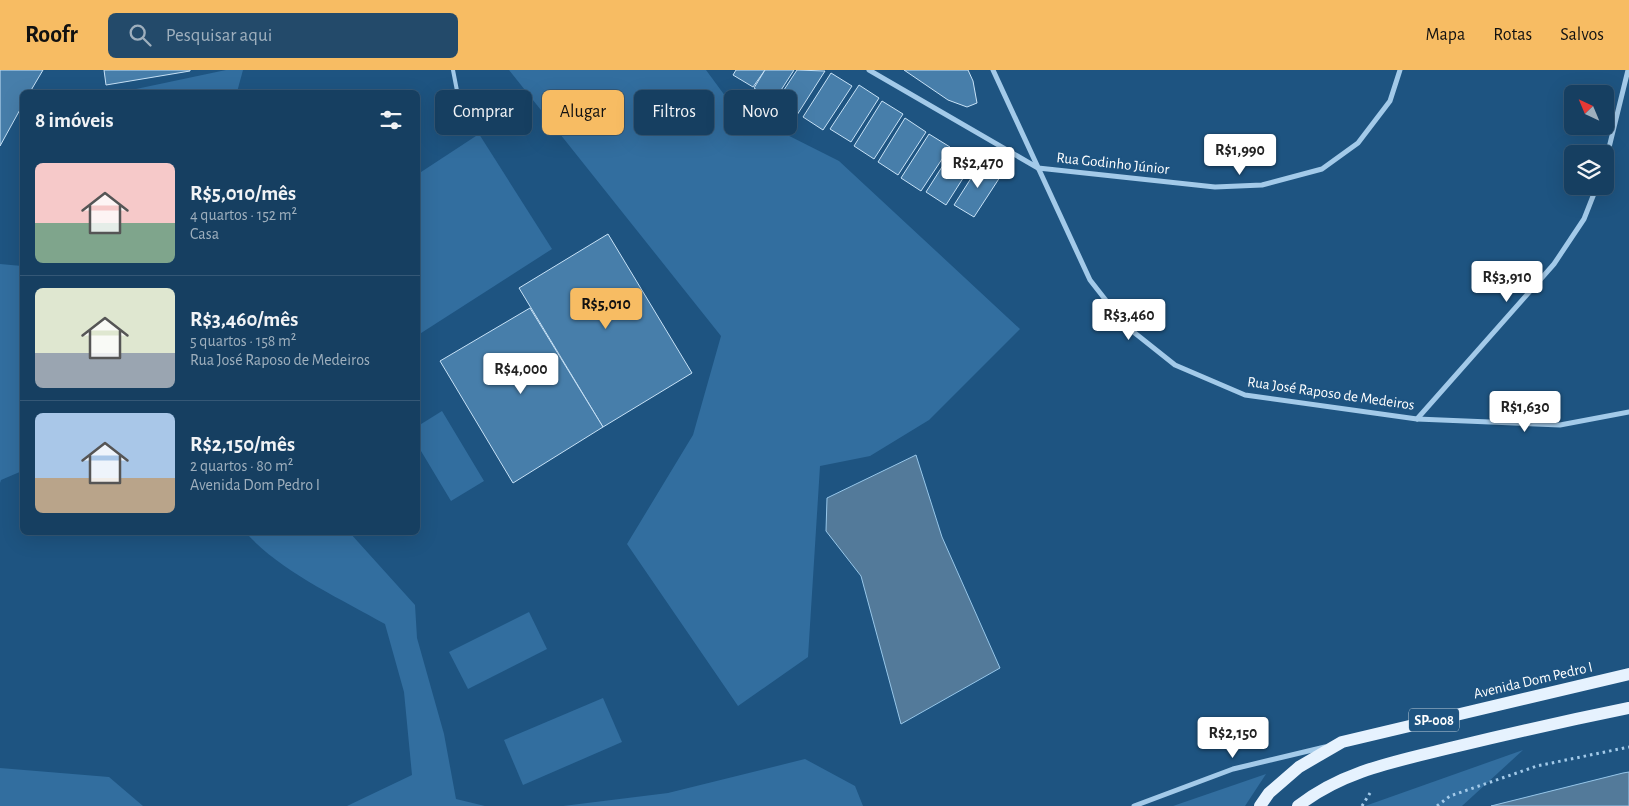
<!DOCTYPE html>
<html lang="pt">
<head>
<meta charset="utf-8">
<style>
	:root { --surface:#163f61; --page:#234a6a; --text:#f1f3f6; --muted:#9eafbd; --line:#355876; --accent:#f7bc63 }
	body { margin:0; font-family:"Alegreya Sans",sans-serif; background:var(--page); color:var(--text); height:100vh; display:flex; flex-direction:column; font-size:19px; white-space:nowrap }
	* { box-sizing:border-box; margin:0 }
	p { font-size:16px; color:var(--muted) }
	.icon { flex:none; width:28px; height:28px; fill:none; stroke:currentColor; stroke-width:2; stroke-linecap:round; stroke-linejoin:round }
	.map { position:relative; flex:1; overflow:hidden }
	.panel { position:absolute; left:20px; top:20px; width:400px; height:445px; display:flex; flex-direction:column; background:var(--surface); border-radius:8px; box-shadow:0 5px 20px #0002,0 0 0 1px var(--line) }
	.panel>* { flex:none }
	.top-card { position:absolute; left:435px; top:20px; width:475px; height:45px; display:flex; gap:10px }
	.needle { width:32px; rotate:316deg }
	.buttons { position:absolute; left:1564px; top:15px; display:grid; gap:10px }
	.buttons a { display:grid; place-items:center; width:50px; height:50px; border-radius:8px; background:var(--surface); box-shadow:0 5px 20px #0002,0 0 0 1px var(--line); font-size:25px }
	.price { position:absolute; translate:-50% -42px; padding:0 11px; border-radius:5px; background:#fff; color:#222; font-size:16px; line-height:32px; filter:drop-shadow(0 1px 2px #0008) }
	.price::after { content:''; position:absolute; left:50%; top:30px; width:15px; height:11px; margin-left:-8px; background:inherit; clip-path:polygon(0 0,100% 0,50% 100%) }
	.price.on { background:var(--accent); color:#111 }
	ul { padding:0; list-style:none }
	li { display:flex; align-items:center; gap:15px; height:125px; padding:0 15px }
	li+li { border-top:1px solid var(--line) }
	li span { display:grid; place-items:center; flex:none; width:140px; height:100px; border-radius:8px; color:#555 }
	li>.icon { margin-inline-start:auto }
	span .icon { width:60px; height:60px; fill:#fffc; stroke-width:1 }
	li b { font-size:21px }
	h2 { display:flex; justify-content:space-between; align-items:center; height:60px; padding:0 15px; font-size:21px }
	.chip { padding:0 18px; border-radius:8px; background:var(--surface); box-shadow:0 5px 20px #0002,0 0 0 1px var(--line); font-size:18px; line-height:45px }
	.chip.on { background:var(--accent); color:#111 }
	header { display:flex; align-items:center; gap:30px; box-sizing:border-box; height:70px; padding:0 25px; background:var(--accent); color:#111 }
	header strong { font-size:24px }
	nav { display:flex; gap:28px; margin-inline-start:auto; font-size:18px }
	.search { width:350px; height:45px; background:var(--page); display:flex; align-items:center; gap:12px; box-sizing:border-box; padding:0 18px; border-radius:8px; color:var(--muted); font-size:19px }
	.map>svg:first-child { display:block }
	.green { fill:#326e9f }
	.water { fill:#537a9a; stroke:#97c7ea }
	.building { fill:#477eaa; stroke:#c7e2f7 }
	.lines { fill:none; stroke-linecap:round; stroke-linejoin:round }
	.path { stroke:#a3cae9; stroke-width:3; stroke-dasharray:2.5 4; stroke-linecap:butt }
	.service { stroke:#a3cae9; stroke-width:4 }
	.minor { stroke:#a3cae9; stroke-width:5 }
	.primary { stroke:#e6f2fe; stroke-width:12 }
	.labels { text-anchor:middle; stroke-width:4; stroke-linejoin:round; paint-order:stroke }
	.shield { fill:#1e5481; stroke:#bcccd9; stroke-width:1 }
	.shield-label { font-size:14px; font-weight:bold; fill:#fff }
	.street-label { font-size:15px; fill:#fff; stroke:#1e5481 }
</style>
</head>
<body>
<header>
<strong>Roofr</strong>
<div class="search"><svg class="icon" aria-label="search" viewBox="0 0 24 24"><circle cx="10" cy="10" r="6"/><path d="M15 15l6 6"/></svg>Pesquisar aqui</div>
<nav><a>Mapa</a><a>Rotas</a><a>Salvos</a></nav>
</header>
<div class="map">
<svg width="1629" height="736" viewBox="0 0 1629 736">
	<rect width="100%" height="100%" fill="#1e5481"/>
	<g class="green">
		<path d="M226,0H243L237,22H134L136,19Z"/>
		<path d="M509,0H706L734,38L839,91L1020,259L929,350L870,386L820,396L808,587L738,636L627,474L693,365L721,266Z"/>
		<path d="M479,64L552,179L418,265V104Z"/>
		<path d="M0,194L22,196V401L1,410L0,413Z"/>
		<path d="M442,341L484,411L451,431L418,376V356Z"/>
		<path d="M246,463H350L415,535L417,568L444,664L456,729L485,736H347L412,705L404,622L385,554C338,527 283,503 246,463Z"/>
		<path d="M529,542L547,579L468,619L449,582Z"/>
		<path d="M603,628L622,672L523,715L504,670Z"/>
		<path d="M1523,680L1462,736H1365Z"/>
		<path d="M805,689L855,716L863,736H563L668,723Z"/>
		<path d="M0,698L109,707L143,736H0Z"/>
		<path d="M1266,704L1245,736H1173Z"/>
	</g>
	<g class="water">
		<path d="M916,385L942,467L1000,598L901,654L861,506L826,461L827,428Z"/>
		<path d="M1629,702V736H1491L1623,703Z"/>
	</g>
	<g class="building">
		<path d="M0,0H43L30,22H22V36L0,76Z"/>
		<path d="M104,0H190V1L106,15Z"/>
		<path d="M736,0H765L753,17L733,5Z"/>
		<path d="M765,0H794L774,31L754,18Z"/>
		<path d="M797,0L825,1L797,45L776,32Z"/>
		<path d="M904,0H968L973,11L977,33L967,37L948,30Z"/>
		<path d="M831,3L852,16L823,60L803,47Z"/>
		<path d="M859,15L879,28L851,72L830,59Z"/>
		<path d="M882,31L903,44L874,89L854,76Z"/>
		<path d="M905,48L926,62L898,105L878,92Z"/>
		<path d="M929,64L950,77L921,121L901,108Z"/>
		<path d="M954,78L974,91L946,135L926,122Z"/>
		<path d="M982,91L1002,104L974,147L954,135Z"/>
		<path d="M608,164L692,303L603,357L519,218Z"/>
		<path d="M530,238L603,357L513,413L440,291Z"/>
	</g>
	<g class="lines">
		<g class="path">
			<path d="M1362,736L1370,723"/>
			<path d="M1437,736L1450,726L1537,696L1629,677"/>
		</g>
		<path class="service" d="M453,0L459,31"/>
		<g class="minor">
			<path d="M869,0L1038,98L1215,117L1262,115L1322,99L1358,73L1390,31L1400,0"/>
			<path d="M993,0L1090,210L1126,256L1175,295L1245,325L1417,349L1560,355L1629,342"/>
			<path d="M1605,94L1628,0"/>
			<path d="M1417,349L1554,194L1584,149L1597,116"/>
			<path d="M1134,736L1233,699L1325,677"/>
		</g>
		<g class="primary">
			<path d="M1260,736L1269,723L1299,697L1342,672L1629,604"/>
			<path d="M1298,736C1344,700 1398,691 1454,677C1512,663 1570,650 1629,638"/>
		</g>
	</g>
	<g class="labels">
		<rect class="shield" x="1409" y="638.5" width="50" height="23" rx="4"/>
		<g class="shield-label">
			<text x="1434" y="655">SP-008</text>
		</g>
		<g class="street-label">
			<text transform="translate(1113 93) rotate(6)" y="5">Rua Godinho Júnior</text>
			<text transform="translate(1331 323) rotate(8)" y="5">Rua José Raposo de Medeiros</text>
			<text transform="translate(1533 610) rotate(-13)" y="5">Avenida Dom Pedro I</text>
		</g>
	</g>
</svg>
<div class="buttons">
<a><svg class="needle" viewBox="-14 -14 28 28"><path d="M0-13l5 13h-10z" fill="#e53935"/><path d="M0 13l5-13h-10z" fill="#9eafbd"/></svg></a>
<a><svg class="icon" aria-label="layers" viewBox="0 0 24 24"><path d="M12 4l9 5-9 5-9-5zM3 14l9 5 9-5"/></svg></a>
</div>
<b class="price" style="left:1240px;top:106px">R$1,990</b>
<b class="price" style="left:978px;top:119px">R$2,470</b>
<b class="price" style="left:1507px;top:233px">R$3,910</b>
<b class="price on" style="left:606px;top:260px">R$5,010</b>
<b class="price" style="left:1129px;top:271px">R$3,460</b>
<b class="price" style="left:521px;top:325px">R$4,000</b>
<b class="price" style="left:1525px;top:363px">R$1,630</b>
<b class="price" style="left:1233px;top:689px">R$2,150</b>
<div class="top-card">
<a class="chip">Comprar</a>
<a class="chip on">Alugar</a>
<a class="chip">Filtros</a>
<a class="chip">Novo</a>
</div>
<section class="panel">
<h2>8 imóveis<svg class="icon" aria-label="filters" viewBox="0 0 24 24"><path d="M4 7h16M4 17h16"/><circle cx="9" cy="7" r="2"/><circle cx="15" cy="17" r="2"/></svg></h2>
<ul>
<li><span style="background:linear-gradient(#f6c9c9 60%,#7fa58c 0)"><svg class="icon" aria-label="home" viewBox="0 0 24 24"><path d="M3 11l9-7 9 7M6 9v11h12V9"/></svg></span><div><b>R$5,010/mês</b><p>4 quartos · 152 m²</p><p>Casa</p></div></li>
<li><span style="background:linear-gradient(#dfe7d0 65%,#9aa5b1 0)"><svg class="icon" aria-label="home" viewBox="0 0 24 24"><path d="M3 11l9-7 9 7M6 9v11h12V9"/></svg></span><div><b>R$3,460/mês</b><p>5 quartos · 158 m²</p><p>Rua José Raposo de Medeiros</p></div></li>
<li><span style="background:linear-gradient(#a9c7e8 65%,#b9a48a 0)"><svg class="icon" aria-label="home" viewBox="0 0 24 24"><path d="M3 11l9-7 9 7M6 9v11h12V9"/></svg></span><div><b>R$2,150/mês</b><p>2 quartos · 80 m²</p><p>Avenida Dom Pedro I</p></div></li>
</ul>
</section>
</div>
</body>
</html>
